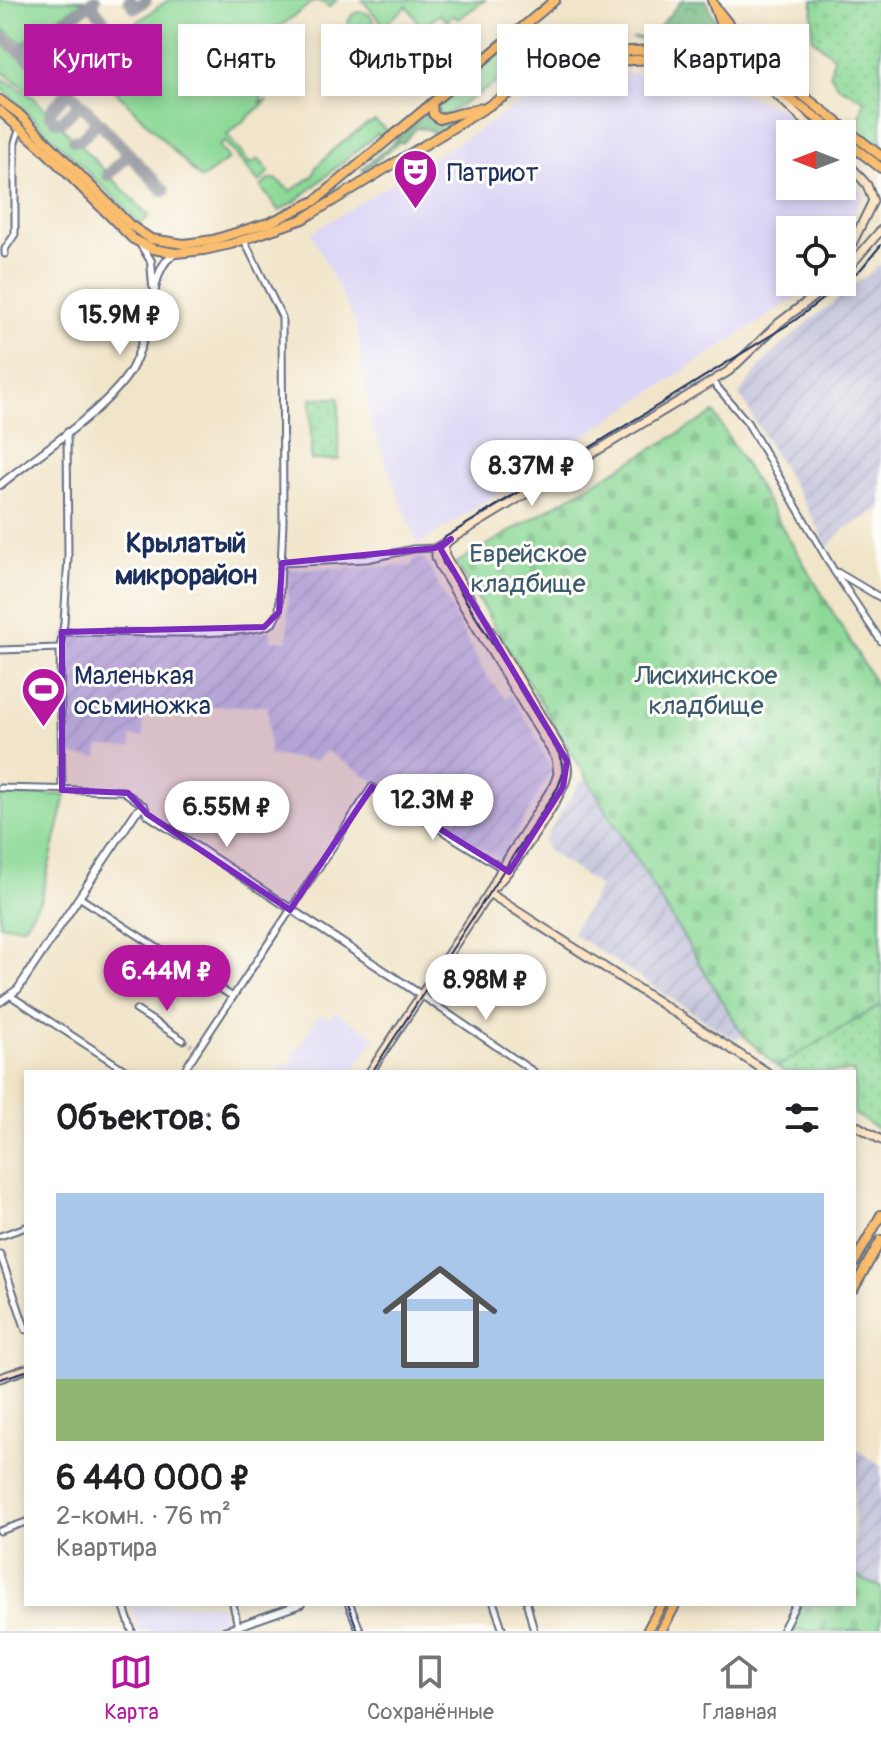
<!DOCTYPE html>
<html lang="ru">
<head>
<meta charset="utf-8">
<style>
	:root { --surface:#fff; --page:#f2f2f2; --text:#202124; --muted:#757577; --line:#e0e0e0; --accent:#b5179e }
	body { margin:0; font-family:Pangolin,sans-serif; background:var(--page); color:var(--text); height:100vh; display:flex; flex-direction:column; font-size:30px; white-space:nowrap }
	* { box-sizing:border-box; margin:0 }
	p { font-size:26px; color:var(--muted) }
	.icon { flex:none; width:44px; height:44px; fill:none; stroke:currentColor; stroke-width:2; stroke-linecap:round; stroke-linejoin:round }
	.map { position:relative; flex:1; overflow:hidden }
	.details { position:absolute; left:24px; top:1070px; width:832px; height:536px; display:flex; flex-direction:column; background:var(--surface); border-radius:0px; box-shadow:0 4px 12px #0003 }
	.details>* { flex:none }
	.banner { position:absolute; left:24px; top:24px; width:834px; height:72px; display:flex; gap:16px }
	.needle { width:52px; rotate:270deg }
	.controls { position:absolute; left:776px; top:120px; display:grid; gap:16px }
	.controls a { display:grid; place-items:center; width:80px; height:80px; border-radius:0px; background:var(--surface); box-shadow:0 4px 12px #0003; font-size:40px }
	.price { position:absolute; translate:-50% -68px; padding:0 18px; border-radius:28px; background:#fff; color:#222; font-size:26px; line-height:52px; filter:drop-shadow(0 2px 4px #0008) }
	.price::after { content:''; position:absolute; left:50%; top:48px; width:24px; height:18px; margin-left:-12px; background:inherit; clip-path:polygon(0 0,100% 0,50% 100%) }
	.price.current { background:var(--accent); color:#fff }
	ul { padding:0; list-style:none }
	li { display:grid; align-content:center; gap:16px; height:424px; padding:0 32px }
	li span { display:grid; place-items:center; height:248px; border-radius:0px; color:#555 }
	li>.icon { margin-inline-start:auto }
	span .icon { width:144px; height:144px; fill:#fffc; stroke-width:1 }
	li b { font-size:34px }
	h2 { display:flex; justify-content:space-between; align-items:center; height:96px; padding:0 32px; font-size:34px }
	.pill { padding:0 28px; border-radius:0px; background:var(--surface); box-shadow:0 4px 12px #0003; font-size:28px; line-height:72px }
	.pill.current { background:var(--accent); color:#fff }
	.tab-bar { display:flex; justify-content:space-around; align-items:center; height:112px; border-top:2px solid var(--line); background:var(--surface); font-size:22px; color:var(--muted) }
	.tab-bar a { display:grid; justify-items:center; gap:4px }
	.tab-bar .current { color:var(--accent) }
	.map>svg:first-child { display:block }
	.built { fill:#dcd6f6 }
	.industrial { fill:url(#industrial-furrows) }
	.grass { fill:#8dd997; stroke:#54847a; stroke-width:2 }
	.forest { fill:url(#forest-crowns); stroke:#46746f; stroke-width:2 }
	.cemetery { fill:url(#cemetery-stones); stroke:#54847a; stroke-width:2 }
	.park { fill:url(#park-dots); stroke:#54847a; stroke-width:2 }
	.lines { fill:none; stroke-linecap:round; stroke-linejoin:round }
	.taxiway { stroke:#868a94; stroke-width:12 }
	.minor-tunnel { stroke:#c6c1b4; stroke-width:5; stroke-dasharray:5 2.5; stroke-linecap:butt }
	.minor-casing { stroke:#666f83; stroke-width:9 }
	.tertiary-casing { stroke:#666f83; stroke-width:10 }
	.secondary-casing { stroke:#666f83; stroke-width:11 }
	.primary-casing { stroke:#666f83; stroke-width:12 }
	.minor { stroke:#fff; stroke-width:5 }
	.tertiary { stroke:#fff; stroke-width:6 }
	.secondary { stroke:#fde5c5; stroke-width:7 }
	.primary { stroke:#fbbd6e; stroke-width:8 }
	.tram { stroke:#1b2f5e; stroke-width:2 }
	.marked { fill:#7b2cbf; fill-opacity:0.2; stroke:#7b2cbf; stroke-width:6; stroke-linejoin:round }
	.labels { text-anchor:middle; stroke-width:6; stroke-linejoin:round; paint-order:stroke }
	.poi-label { font-size:26px; fill:#1b2f5e; stroke:#fdfcf7; text-anchor:start }
	.park-label { font-size:26px; fill:#385a6c; stroke:#fdfcf7 }
	.neighbourhood-label { font-size:28px; font-weight:bold; fill:#1b2f5e; stroke:#fdfcf7 }
</style>
</head>
<body>
<div class="map">
<svg width="881" height="1631" viewBox="0 0 881 1631">
	<defs>
		<pattern id="industrial-furrows" width="10" height="10" patternUnits="userSpaceOnUse" patternTransform="scale(2)"><rect width="10" height="10" fill="#c2c2dc"/><path d="M-1 1l2-2M0 10L10 0M9 11l2-2" fill="none" stroke="#a6a7bf"/></pattern>
		<pattern id="forest-crowns" width="20" height="18" patternUnits="userSpaceOnUse" patternTransform="scale(2)"><rect width="20" height="18" fill="#72b980"/><path d="M2 6a3 3 0 1 1 6 0M12 15a3 3 0 1 1 6 0" fill="none" stroke="#5d976c"/></pattern>
		<pattern id="cemetery-stones" width="16" height="16" patternUnits="userSpaceOnUse" patternTransform="scale(2)"><rect width="16" height="16" fill="#8dd997"/><path d="M2 7V4a2 2 0 0 1 4 0v3zM10 15v-3a2 2 0 0 1 4 0v3z" fill="#79bb85"/></pattern>
		<pattern id="park-dots" width="8" height="8" patternUnits="userSpaceOnUse" patternTransform="scale(2)"><rect width="8" height="8" fill="#8dd997"/><path d="M2 2h.1M6 6h.1" fill="none" stroke="#79bb85" stroke-width="1.8" stroke-linecap="round"/></pattern>
	</defs>
	<rect width="100%" height="100%" fill="#fdfcf7"/>
	<filter id="ink" filterUnits="userSpaceOnUse"><feTurbulence type="fractalNoise" baseFrequency=".0125" numOctaves="2"/><feDisplacementMap in="SourceGraphic" scale="16" xChannelSelector="R" yChannelSelector="G"/><feConvolveMatrix kernelMatrix="1 2 1 2 8 2 1 2 1" color-interpolation-filters="sRGB"/></filter>
	<filter id="wash" filterUnits="userSpaceOnUse"><feTurbulence type="fractalNoise" baseFrequency=".006" numOctaves="4" result="noise"/><feDisplacementMap in="SourceGraphic" scale="32" xChannelSelector="R" yChannelSelector="G"/><feGaussianBlur stdDeviation="1.8" result="paint"/><feColorMatrix in="noise" values="0 0 0 0 0 0 0 0 0 0 0 0 0 0 0 0 0 1.4 0 .05"/><feComposite in="paint" operator="in"/></filter>
	<g filter="url(#wash)">
		<rect width="100%" height="100%" fill="#f1e5c9"/>
		<g class="built">
			<path d="M679,70L784,110L807,129L812,134H790V186H842V168L864,193L842,238V230H790V282H820L418,545L371,424L356,324L311,233L564,77Z"/>
			<path d="M336,1012L375,1036L353,1072H276L281,1064L287,1067L318,1016L329,1017Z"/>
			<path d="M130,1604H219L224,1619L191,1631H139Z"/>
		</g>
		<g class="industrial">
			<path d="M881,264V508L842,531L827,549L818,527L739,394L765,361L806,324Z"/>
			<path d="M414,558L425,559L486,676L505,698L510,695L532,729L552,770L501,860L326,751L316,761L269,755L268,706L144,707L143,737H131V748L99,747L98,758L65,755L64,633L271,631V640L288,641V569L411,566Z"/>
			<path d="M586,779L743,1035L735,1039L726,1034L572,933L600,887L544,848L547,844L543,841L580,782Z"/>
			<path d="M854,1448L881,1466V1588L854,1575Z"/>
		</g>
		<g class="grass">
			<path d="M0,0H85L22,43L0,27Z"/>
			<path d="M168,0H337L329,7L319,1L313,2L241,55L264,90L260,102L268,100L227,135L250,164L259,159L269,172L259,183L225,142L219,146L229,159L201,179L80,54L109,31L115,38Z"/>
			<path d="M362,0H485L458,19L453,15L447,21L440,14L422,28L407,6L384,25Z"/>
			<circle cx="361" cy="25" r="13"/>
			<path d="M0,42L48,79V83L38,91L25,88L0,70Z"/>
			<path d="M516,47L523,48L511,61L517,70L445,115L439,113L437,105L471,78L473,73L504,50Z"/>
			<path d="M0,77L33,97L149,216L141,224L135,218L7,93L0,85Z"/>
			<path d="M375,121L388,132L382,137L378,133L296,201L279,211L261,187L267,181L276,179L291,191L313,176L316,167L335,148L367,124Z"/>
			<path d="M0,793L66,795L41,899L24,926L0,925Z"/>
		</g>
		<g class="forest">
			<path d="M682,0H706L722,35L720,46L710,50L632,38H650Z"/>
			<path d="M429,111L436,122L451,126L435,135L428,129L416,128L403,143L399,142L364,171L362,169Z"/>
		</g>
		<g class="cemetery">
			<path d="M714,413L881,693V1005L777,1067L743,1035L456,563Z"/>
			<path d="M854,1575L881,1588V1631H787L801,1604H854Z"/>
		</g>
		<g class="park">
			<path d="M813,0H881V150L857,132L864,100L838,86L830,74L834,57L812,38Z"/>
			<rect x="311" y="398" width="28" height="62"/>
			<path d="M881,1005V1131L854,1114V1072H785L777,1067Z"/>
		</g>
		<g class="lines">
			<g class="taxiway">
				<path d="M129,0L135,8L146,0"/>
				<path d="M88,5H92L103,19"/>
				<path d="M48,34V37L60,56V62"/>
				<path d="M0,36L67,89L164,191"/>
				<path d="M19,50L26,49L95,0"/>
				<path d="M43,69L48,70L79,47L66,25L67,20"/>
				<path d="M50,115C51,104 66,101 67,89"/>
				<path d="M55,121H62L77,107V99"/>
				<path d="M74,140H80L97,122"/>
				<path d="M108,175L129,154"/>
			</g>
		</g>
	</g>
	<g filter="url(#ink)">
		<g class="lines">
			<path class="minor-tunnel" d="M183,1040L192,1046"/>
			<defs>
				<g id="minor">
					<path d="M5,254V249L15,234V142L20,128"/>
					<path d="M712,381L747,422L834,571L881,641"/>
					<path d="M282,563L367,559L413,549L436,548"/>
					<path d="M837,572L881,598"/>
					<path d="M62,632C94,631 256,639 273,623C273,622 278,612 279,612L283,522L282,317L244,240"/>
					<path d="M0,650L60,648"/>
					<path d="M0,788L123,791L144,806"/>
					<path d="M62,790L60,648L64,623L68,557L67,432"/>
					<path d="M79,897L233,997"/>
					<path d="M421,995L534,1072"/>
					<path d="M11,996L128,1072"/>
					<path d="M136,1010L183,1040"/>
					<path d="M183,1072L372,787L505,870"/>
					<path d="M0,1236L26,1227"/>
					<path d="M0,1254L26,1330"/>
					<path d="M0,1531L26,1522"/>
					<path d="M123,1604L132,1631"/>
					<path d="M233,1604L239,1631"/>
					<path d="M494,1604L503,1631"/>
					<path d="M527,1604L534,1631"/>
					<path d="M782,1631L796,1604"/>
				</g>
				<g id="tertiary">
					<path d="M141,245L151,261L153,286"/>
					<path d="M0,485C36,455 114,405 133,366C140,351 145,335 149,319C155,298 154,264 176,253"/>
					<path d="M0,1002L18,989L136,812L144,806L147,814L421,995"/>
					<path d="M349,1604L360,1631"/>
					<path d="M224,1631L301,1604"/>
				</g>
				<g id="secondary">
					<path d="M771,90L819,134"/>
					<path d="M842,156L867,185L873,201L842,264"/>
					<path d="M842,275L881,230"/>
					<path d="M449,540L444,546L445,556L564,754C567,763 569,770 566,779C560,800 512,870 495,886"/>
					<path d="M489,893L767,1072"/>
					<path d="M370,1072L489,893L502,868L554,785L558,774L556,758L440,567L436,557V548L729,371L779,323L833,282"/>
					<path d="M854,1124L881,1140"/>
					<path d="M0,1378L26,1369"/>
				</g>
				<g id="primary">
					<path d="M715,7L742,41L770,70L881,156"/>
					<path d="M613,57L629,51L661,50L708,55L718,53L724,48L725,37L712,0"/>
					<path d="M791,70L788,77L791,86"/>
					<path d="M0,100L19,114L130,225L151,239L184,244L213,240L271,222L315,201L555,0"/>
					<path d="M432,103L433,114L439,119L480,108"/>
					<path d="M0,111L40,146L133,239L153,249L176,253L204,250L231,244L303,219L513,91L564,70L597,62L672,58L705,62L748,73L801,106L837,134"/>
					<path d="M842,138L881,168"/>
					<path d="M854,1263L881,1215"/>
					<path d="M854,1288L881,1240"/>
					<path d="M647,1631L662,1604"/>
					<path d="M661,1631L676,1604"/>
				</g>
			</defs>
			<use href="#minor" class="minor-casing"/>
			<use href="#tertiary" class="tertiary-casing"/>
			<use href="#secondary" class="secondary-casing"/>
			<use href="#primary" class="primary-casing"/>
			<use href="#minor" class="minor"/>
			<use href="#tertiary" class="tertiary"/>
			<use href="#secondary" class="secondary"/>
			<use href="#primary" class="primary"/>
			<g class="tram">
				<path d="M372,1072L558,787L564,771L561,756L443,563L440,550L444,538L794,321L861,269L881,245"/>
				<path d="M0,1379L26,1371"/>
				<path d="M348,1604L358,1631"/>
			</g>
		</g>
	</g>
	<path class="marked" d="M451,539L440,548L567,761L563,787L509,872L372,787L290,910L147,814L128,793L62,790V632L264,627L279,612L282,563L435,548Z"/>
	<defs>
		<symbol id="theatre-pin" viewBox="-11 -11 22 30"><path d="M0 17L-7.5 6A9.5 9.5 0 1 1 7.5 6Z" fill="#b5179e" stroke="#fdfcf7"/><path d="M-5-5.5Q0-4 5-5.5V0Q5 5 0 6Q-5 5-5 0ZM-3.3-2.5H-1v1.5H-3.3ZM1-2.5H3.3v1.5H1ZM-2.8 1Q0 5.5 2.8 1Z" fill="#fff"/></symbol>
		<symbol id="stadium-pin" viewBox="-11 -11 22 30"><path d="M0 17L-7.5 6A9.5 9.5 0 1 1 7.5 6Z" fill="#b5179e" stroke="#fdfcf7"/><path d="M0-5a6.5 5 0 1 0 0 10a6.5 5 0 1 0 0-10ZM-3.5-1.8h7v3.6h-7Z" fill="#fff"/></symbol>
	</defs>
	<g fill-rule="evenodd">
		<use href="#theatre-pin" x="390" y="146" width="51" height="69"/>
		<use href="#stadium-pin" x="18" y="664" width="51" height="69"/>
	</g>
	<g class="labels">
		<g class="poi-label">
			<text x="447" y="181">Патриот</text>
			<text x="74" y="684">Маленькая<tspan x="74" dy="30">осьминожка</tspan></text>
		</g>
		<g class="park-label">
			<text x="528" y="562">Еврейское<tspan x="528" dy="30">кладбище</tspan></text>
			<text x="706" y="684">Лисихинское<tspan x="706" dy="30">кладбище</tspan></text>
		</g>
		<g class="neighbourhood-label">
			<text x="186" y="552">Крылатый<tspan x="186" dy="32">микрорайон</tspan></text>
		</g>
	</g>
</svg>
<div class="controls">
<a><svg class="needle" viewBox="-14 -14 28 28"><path d="M0-13l5 13h-10z" fill="#e53935"/><path d="M0 13l5-13h-10z" fill="#757577"/></svg></a>
<a><svg class="icon" aria-label="locate" viewBox="0 0 24 24"><circle cx="12" cy="12" r="6"/><path d="M12 2v4M12 18v4M2 12h4M18 12h4"/></svg></a>
</div>
<b class="price" style="left:120px;top:357px">15.9M ₽</b>
<b class="price" style="left:532px;top:508px">8.37M ₽</b>
<b class="price" style="left:433px;top:842px">12.3M ₽</b>
<b class="price" style="left:227px;top:849px">6.55M ₽</b>
<b class="price current" style="left:167px;top:1013px">6.44M ₽</b>
<b class="price" style="left:486px;top:1022px">8.98M ₽</b>
<div class="banner">
<a class="pill current">Купить</a>
<a class="pill">Снять</a>
<a class="pill">Фильтры</a>
<a class="pill">Новое</a>
<a class="pill">Квартира</a>
</div>
<section class="details">
<h2>Объектов: 6<svg class="icon" aria-label="filters" viewBox="0 0 24 24"><path d="M4 7h16M4 17h16"/><circle cx="9" cy="7" r="2"/><circle cx="15" cy="17" r="2"/></svg></h2>
<ul>
<li><span style="background:linear-gradient(#a9c7e8 75%,#8fb573 0)"><svg class="icon" aria-label="home" viewBox="0 0 24 24"><path d="M3 11l9-7 9 7M6 9v11h12V9"/></svg></span><div><b>6 440 000 ₽</b><p>2-комн. · 76 m²</p><p>Квартира</p></div></li>
</ul>
</section>
</div>
<nav class="tab-bar">
<a class="current"><svg class="icon" aria-label="map" viewBox="0 0 24 24"><path d="M3 6l6-2 6 2 6-2v14l-6 2-6-2-6 2zM9 4v14M15 6v14"/></svg>Карта</a>
<a><svg class="icon" aria-label="saved" viewBox="0 0 24 24"><path d="M7 4h10v16l-5-4-5 4z"/></svg>Сохранённые</a>
<a><svg class="icon" aria-label="home" viewBox="0 0 24 24"><path d="M3 11l9-7 9 7M6 9v11h12V9"/></svg>Главная</a>
</nav>
</body>
</html>
